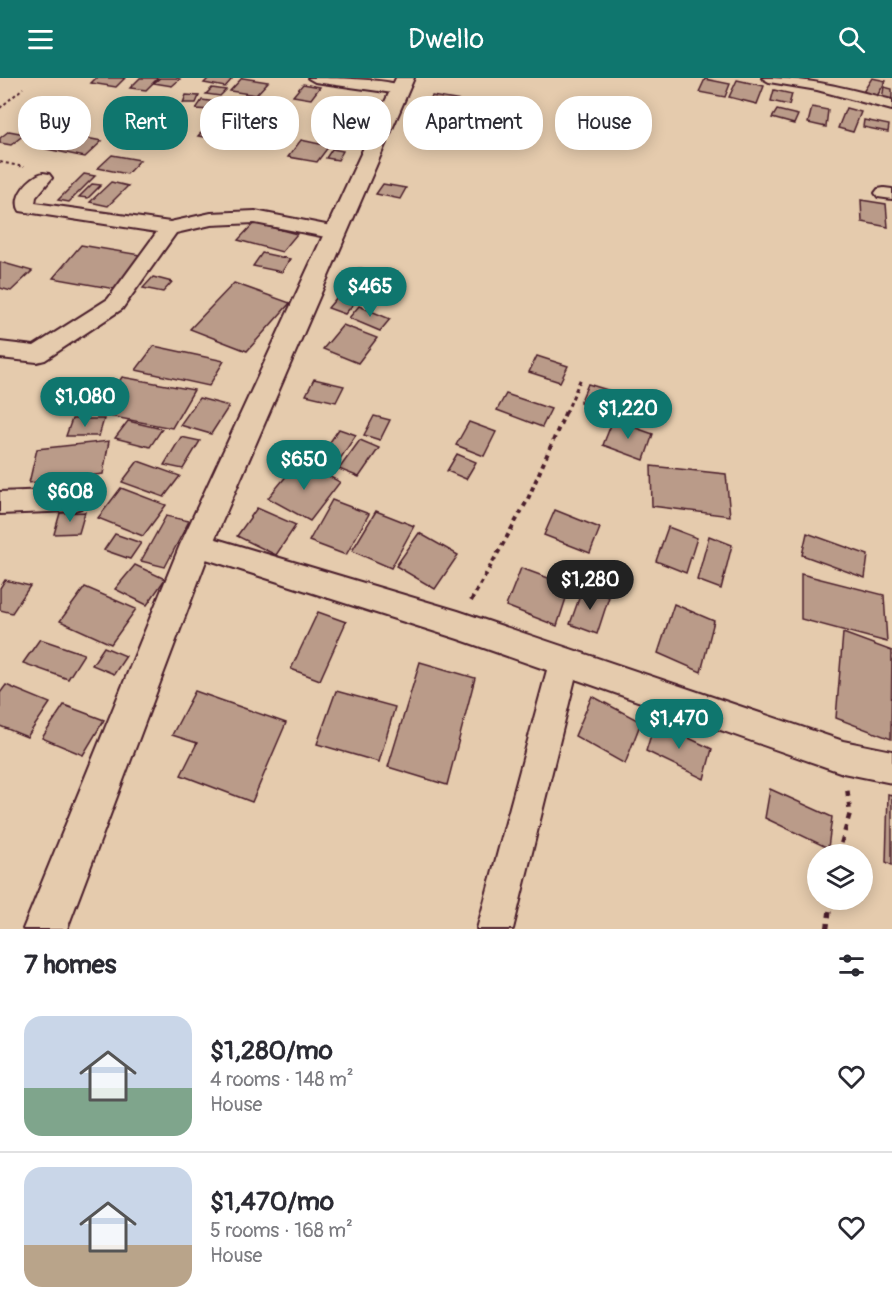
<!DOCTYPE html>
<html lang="en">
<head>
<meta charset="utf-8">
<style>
	:root { --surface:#fff; --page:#f2f2f3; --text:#2b2b33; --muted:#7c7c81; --line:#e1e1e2; --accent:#0f766e }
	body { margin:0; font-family:Pangolin,sans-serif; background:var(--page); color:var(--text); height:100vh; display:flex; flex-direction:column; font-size:22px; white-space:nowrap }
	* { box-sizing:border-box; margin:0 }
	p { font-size:20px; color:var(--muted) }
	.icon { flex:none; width:33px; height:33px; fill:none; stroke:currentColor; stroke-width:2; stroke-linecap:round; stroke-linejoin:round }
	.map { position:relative; height:851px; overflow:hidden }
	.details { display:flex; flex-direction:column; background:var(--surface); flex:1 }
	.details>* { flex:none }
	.guide { position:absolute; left:18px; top:18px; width:856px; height:54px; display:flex; gap:12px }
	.buttons { position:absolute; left:807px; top:766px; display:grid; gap:12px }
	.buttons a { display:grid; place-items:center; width:66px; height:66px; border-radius:50%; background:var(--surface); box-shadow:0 3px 15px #0003; font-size:30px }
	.price { position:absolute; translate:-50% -51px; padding:0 14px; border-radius:21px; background:var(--accent); color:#fff; font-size:20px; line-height:39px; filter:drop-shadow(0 2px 3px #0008) }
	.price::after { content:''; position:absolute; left:50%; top:36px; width:18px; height:14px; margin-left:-9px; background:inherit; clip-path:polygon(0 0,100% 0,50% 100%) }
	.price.active { background:#222; color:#fff }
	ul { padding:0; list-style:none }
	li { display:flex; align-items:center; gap:18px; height:150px; padding:0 24px }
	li+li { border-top:2px solid var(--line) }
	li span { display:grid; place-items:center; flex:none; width:168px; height:120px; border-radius:18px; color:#555 }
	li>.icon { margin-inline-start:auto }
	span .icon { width:72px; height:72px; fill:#fffc; stroke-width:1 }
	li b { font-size:26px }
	h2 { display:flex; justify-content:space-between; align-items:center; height:72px; padding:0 24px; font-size:26px }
	.chip { padding:0 21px; border-radius:24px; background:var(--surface); box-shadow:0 3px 15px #0003; font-size:21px; line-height:54px }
	.chip.active { background:var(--accent); color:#fff }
	header { display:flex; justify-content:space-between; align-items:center; height:78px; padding:0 24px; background:var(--accent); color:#fff; font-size:27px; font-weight:600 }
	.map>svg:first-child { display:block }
	.building { fill:#ba9b89; stroke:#4a1f2b; stroke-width:1.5 }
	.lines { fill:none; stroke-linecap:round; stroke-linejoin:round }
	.minor-casing { stroke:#4a1f2b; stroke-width:4 }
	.tertiary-casing { stroke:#4a1f2b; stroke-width:4 }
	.path-far3 { stroke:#4a1f2b; stroke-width:2; stroke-dasharray:3 3; stroke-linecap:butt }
	.path-far2 { stroke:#4a1f2b; stroke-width:3; stroke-dasharray:4 4; stroke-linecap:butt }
	.path-far1 { stroke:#4a1f2b; stroke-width:4; stroke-dasharray:4.5 4.5; stroke-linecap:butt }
	.path { stroke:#4a1f2b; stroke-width:4.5; stroke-dasharray:6 6; stroke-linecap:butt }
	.minor { fill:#e5cbad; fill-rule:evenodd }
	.tertiary { fill:#e5cbad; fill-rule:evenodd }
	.tree { fill:#9b786e }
</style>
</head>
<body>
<header><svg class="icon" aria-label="menu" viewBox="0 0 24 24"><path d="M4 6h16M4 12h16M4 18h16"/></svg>Dwello<svg class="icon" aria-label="search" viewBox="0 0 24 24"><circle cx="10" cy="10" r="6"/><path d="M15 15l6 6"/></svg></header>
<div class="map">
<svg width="892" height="851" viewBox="0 0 892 851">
	<rect width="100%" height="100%" fill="#e5cbad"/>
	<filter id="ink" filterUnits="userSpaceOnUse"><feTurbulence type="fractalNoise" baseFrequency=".0167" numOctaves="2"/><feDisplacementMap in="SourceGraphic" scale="12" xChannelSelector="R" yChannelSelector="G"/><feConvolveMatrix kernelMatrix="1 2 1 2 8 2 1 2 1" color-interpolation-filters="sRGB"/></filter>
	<g filter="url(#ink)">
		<g class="building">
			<path d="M96,0H125L116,9L91,5Z"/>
			<path d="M140,0H158L146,12L130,10Z"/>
			<path d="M160,0H177L180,1L172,8L154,5Z"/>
			<path d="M209,0H226L232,1L225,9L204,5Z"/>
			<path d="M242,0H243L268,4L256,17L230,13Z"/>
			<path d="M872,0L886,3L877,18L863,14Z"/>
			<path d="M705,1L730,6L725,19L699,14Z"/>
			<path d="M737,2L764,8L757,26L729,19Z"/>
			<path d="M303,6L320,9L311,21L293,18Z"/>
			<path d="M884,9L892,11V24L882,21Z"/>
			<path d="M212,10L226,12L220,18L206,16Z"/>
			<path d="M774,12L792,16L789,27L771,23Z"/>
			<path d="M186,17L199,18L196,25H183Z"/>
			<path d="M432,18L485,27L476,43L422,33Z"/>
			<path d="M202,22L217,24L211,32L196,31Z"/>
			<path d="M812,29L828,32L826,49L808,45Z"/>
			<path d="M846,30L861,34L853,54L838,50Z"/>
			<path d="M777,32L798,37L794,46L772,40Z"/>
			<path d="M214,41L234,45L219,61L198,58Z"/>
			<path d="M864,42L889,47L888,54L863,49Z"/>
			<path d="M170,43L166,57L141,58L146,44Z"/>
			<path d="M9,53L25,56L11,67L0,65V60Z"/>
			<path d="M65,56L102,63L85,79L47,71Z"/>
			<path d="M301,62L329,68L317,84L288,79Z"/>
			<path d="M332,71L343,73L338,82L326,80Z"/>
			<path d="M112,77L140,82L127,96L98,90Z"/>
			<path d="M84,96L95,98L69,124L58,122Z"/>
			<path d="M111,104L128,108L108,128L90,124Z"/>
			<path d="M92,106L101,107L88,120L79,119Z"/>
			<path d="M383,106L406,110L400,121L376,116Z"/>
			<path d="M861,122L886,126L888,149L862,144Z"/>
			<path d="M254,145L297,156L282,174L238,162Z"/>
			<path d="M81,167L140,177L115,211L53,200Z"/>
			<path d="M262,175L290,181L282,194L253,188Z"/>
			<path d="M0,184L32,193L11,213L0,210Z"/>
			<path d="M153,199L172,204L163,214L143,210Z"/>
			<path d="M234,205L290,225L247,273L190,251Z"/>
			<path d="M339,217L356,223L345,236L328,230Z"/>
			<path d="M359,228L390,241L380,253L349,240Z"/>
			<path d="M343,247L377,260L358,285L323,271Z"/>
			<path d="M154,268L224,283L209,308L136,292Z"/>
			<path d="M537,278L568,288L560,304L529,294Z"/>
			<path d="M122,299L194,312L172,350L98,336Z"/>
			<path d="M314,301L344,308L336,324L306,317Z"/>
			<path d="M588,306L653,326L646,346L580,325Z"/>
			<path d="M506,316L551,331L542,349L497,332Z"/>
			<path d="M199,320L229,328L211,356L180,347Z"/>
			<path d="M374,338L390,342L380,362L364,357Z"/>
			<path d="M72,341H104L99,358H66Z"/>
			<path d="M613,342L653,356L644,382L603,367Z"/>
			<path d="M128,343L162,351L150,369L115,360Z"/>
			<path d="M469,344L496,354L484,378L456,367Z"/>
			<path d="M339,351L356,357L336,387L319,380Z"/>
			<path d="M181,359L200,363L183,391L164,387Z"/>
			<path d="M360,362L379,370L359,399L339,391Z"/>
			<path d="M109,363L103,396L29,405L37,371Z"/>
			<path d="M457,376L476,384L466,401L447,393Z"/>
			<path d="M138,383L180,398L164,419L122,404Z"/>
			<path d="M299,383L340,404L310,443L268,420Z"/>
			<path d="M651,388L726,396L730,438L652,428Z"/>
			<path d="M121,410L166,427L143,458L98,440Z"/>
			<path d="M332,422L369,436L346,477L309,463Z"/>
			<path d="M257,430L296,447L276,477L237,458Z"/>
			<path d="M555,432L600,450L590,475L544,457Z"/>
			<path d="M376,433L414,448L391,490L352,473Z"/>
			<path d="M85,434L79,455L54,456L60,435Z"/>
			<path d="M166,438L189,443L165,489L141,483Z"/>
			<path d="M668,449L697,460L686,495L656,483Z"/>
			<path d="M419,455L458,477L435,511L396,488Z"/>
			<path d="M807,455L868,477L865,500L802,477Z"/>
			<path d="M115,456L141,465L130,481L104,472Z"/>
			<path d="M709,458L732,467L721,511L697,502Z"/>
			<path d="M135,487L165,501L147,527L115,511Z"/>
			<path d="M521,490L570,508L557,548L506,528Z"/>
			<path d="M801,496L884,517L887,564L801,541Z"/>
			<path d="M5,502L30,508L12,535L0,532V510Z"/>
			<path d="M85,509L136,531L111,566L60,543Z"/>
			<path d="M583,509L609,519L597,556L570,546Z"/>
			<path d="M674,526L714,543L701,594L658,575Z"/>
			<path d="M318,534L346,544L320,602L291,591Z"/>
			<path d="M843,555L892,573L891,661L836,640Z"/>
			<path d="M40,561L84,576L68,601L23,585Z"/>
			<path d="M104,569L126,578L114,596L92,587Z"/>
			<path d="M420,584L475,600L447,707L388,689Z"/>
			<path d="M6,607L50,625L27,659L0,648V615Z"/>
			<path d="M195,613L286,645L252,724L181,697L197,665L172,657Z"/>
			<path d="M336,613L395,629L379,684L317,666Z"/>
			<path d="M592,618L641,644L625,686L575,658Z"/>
			<path d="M64,627L104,642L83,677L42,660Z"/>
			<path d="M655,644L712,671L704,701L646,673Z"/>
			<path d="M770,711L832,739L828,770L765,740Z"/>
			<path d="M888,716L892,717V787L886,784Z"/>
		</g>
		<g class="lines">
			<defs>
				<g id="minor">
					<path d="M308,0C326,0 397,0 408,11L400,16L315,4Z"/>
					<path d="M762,0C811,0 845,10 892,22V32L817,12L769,4Z"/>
					<path d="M43,95L49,96L52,100L36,119L35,125L170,144L211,135L255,133L336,149L343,151L345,155L343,159L336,161L255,145L211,147L176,155L122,231L45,282L37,284L0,280V264L34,268L108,221L157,154L20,133C11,119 30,98 43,95Z"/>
					<path d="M884,110L892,111V121L878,119L875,115L878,111Z"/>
					<path d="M72,411L81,414L85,422L81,430L72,433L0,436V414Z"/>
					<path d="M196,455L458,533L843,663L892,673V705L843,695L575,601L513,851H477L547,592L458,561L187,475L183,467L187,459Z"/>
				</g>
				<path id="tertiary" d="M396,0H414L212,467L67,851H23L180,467Z"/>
			</defs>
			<use href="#minor" class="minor-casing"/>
			<use href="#tertiary" class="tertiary-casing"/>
			<g class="path-far3">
				<path d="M0,30L23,10"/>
				<path d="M0,84L24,89"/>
			</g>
			<path class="path-far2" d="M566,335L581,300"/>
			<path class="path-far1" d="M471,523L527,423L566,333"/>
			<g class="path">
				<path d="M838,777L850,735L847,709"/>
				<path d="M827,851L831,822"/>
			</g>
			<use href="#minor" class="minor"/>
			<use href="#tertiary" class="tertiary"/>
		</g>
		<circle class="tree" cx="360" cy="196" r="7"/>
	</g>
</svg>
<div class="buttons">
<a><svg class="icon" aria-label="layers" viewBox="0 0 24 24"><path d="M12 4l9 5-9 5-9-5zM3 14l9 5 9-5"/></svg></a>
</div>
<b class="price" style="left:370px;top:240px">$465</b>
<b class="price" style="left:85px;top:350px">$1,080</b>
<b class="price" style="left:628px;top:362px">$1,220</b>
<b class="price" style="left:304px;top:413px">$650</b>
<b class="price" style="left:70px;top:445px">$608</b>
<b class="price active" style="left:590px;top:533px">$1,280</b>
<b class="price" style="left:679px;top:672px">$1,470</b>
<div class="guide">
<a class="chip">Buy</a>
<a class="chip active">Rent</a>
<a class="chip">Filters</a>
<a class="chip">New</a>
<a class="chip">Apartment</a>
<a class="chip">House</a>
</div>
</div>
<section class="details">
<h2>7 homes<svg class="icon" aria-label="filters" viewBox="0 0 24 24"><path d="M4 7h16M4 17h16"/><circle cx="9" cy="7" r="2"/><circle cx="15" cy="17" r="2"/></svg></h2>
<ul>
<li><span style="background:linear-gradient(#c9d6e8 60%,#7fa58c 0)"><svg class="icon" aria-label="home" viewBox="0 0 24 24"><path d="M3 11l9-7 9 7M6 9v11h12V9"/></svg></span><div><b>$1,280/mo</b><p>4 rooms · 148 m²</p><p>House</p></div><svg class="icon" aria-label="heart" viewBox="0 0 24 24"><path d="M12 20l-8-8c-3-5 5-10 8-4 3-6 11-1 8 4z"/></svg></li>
<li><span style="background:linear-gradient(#c9d6e8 65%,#b9a48a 0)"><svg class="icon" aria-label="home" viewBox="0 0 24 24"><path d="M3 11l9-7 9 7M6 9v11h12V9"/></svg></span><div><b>$1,470/mo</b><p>5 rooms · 168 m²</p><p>House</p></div><svg class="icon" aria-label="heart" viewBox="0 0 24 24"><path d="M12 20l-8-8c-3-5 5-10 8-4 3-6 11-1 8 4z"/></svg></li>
</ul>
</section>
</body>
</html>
